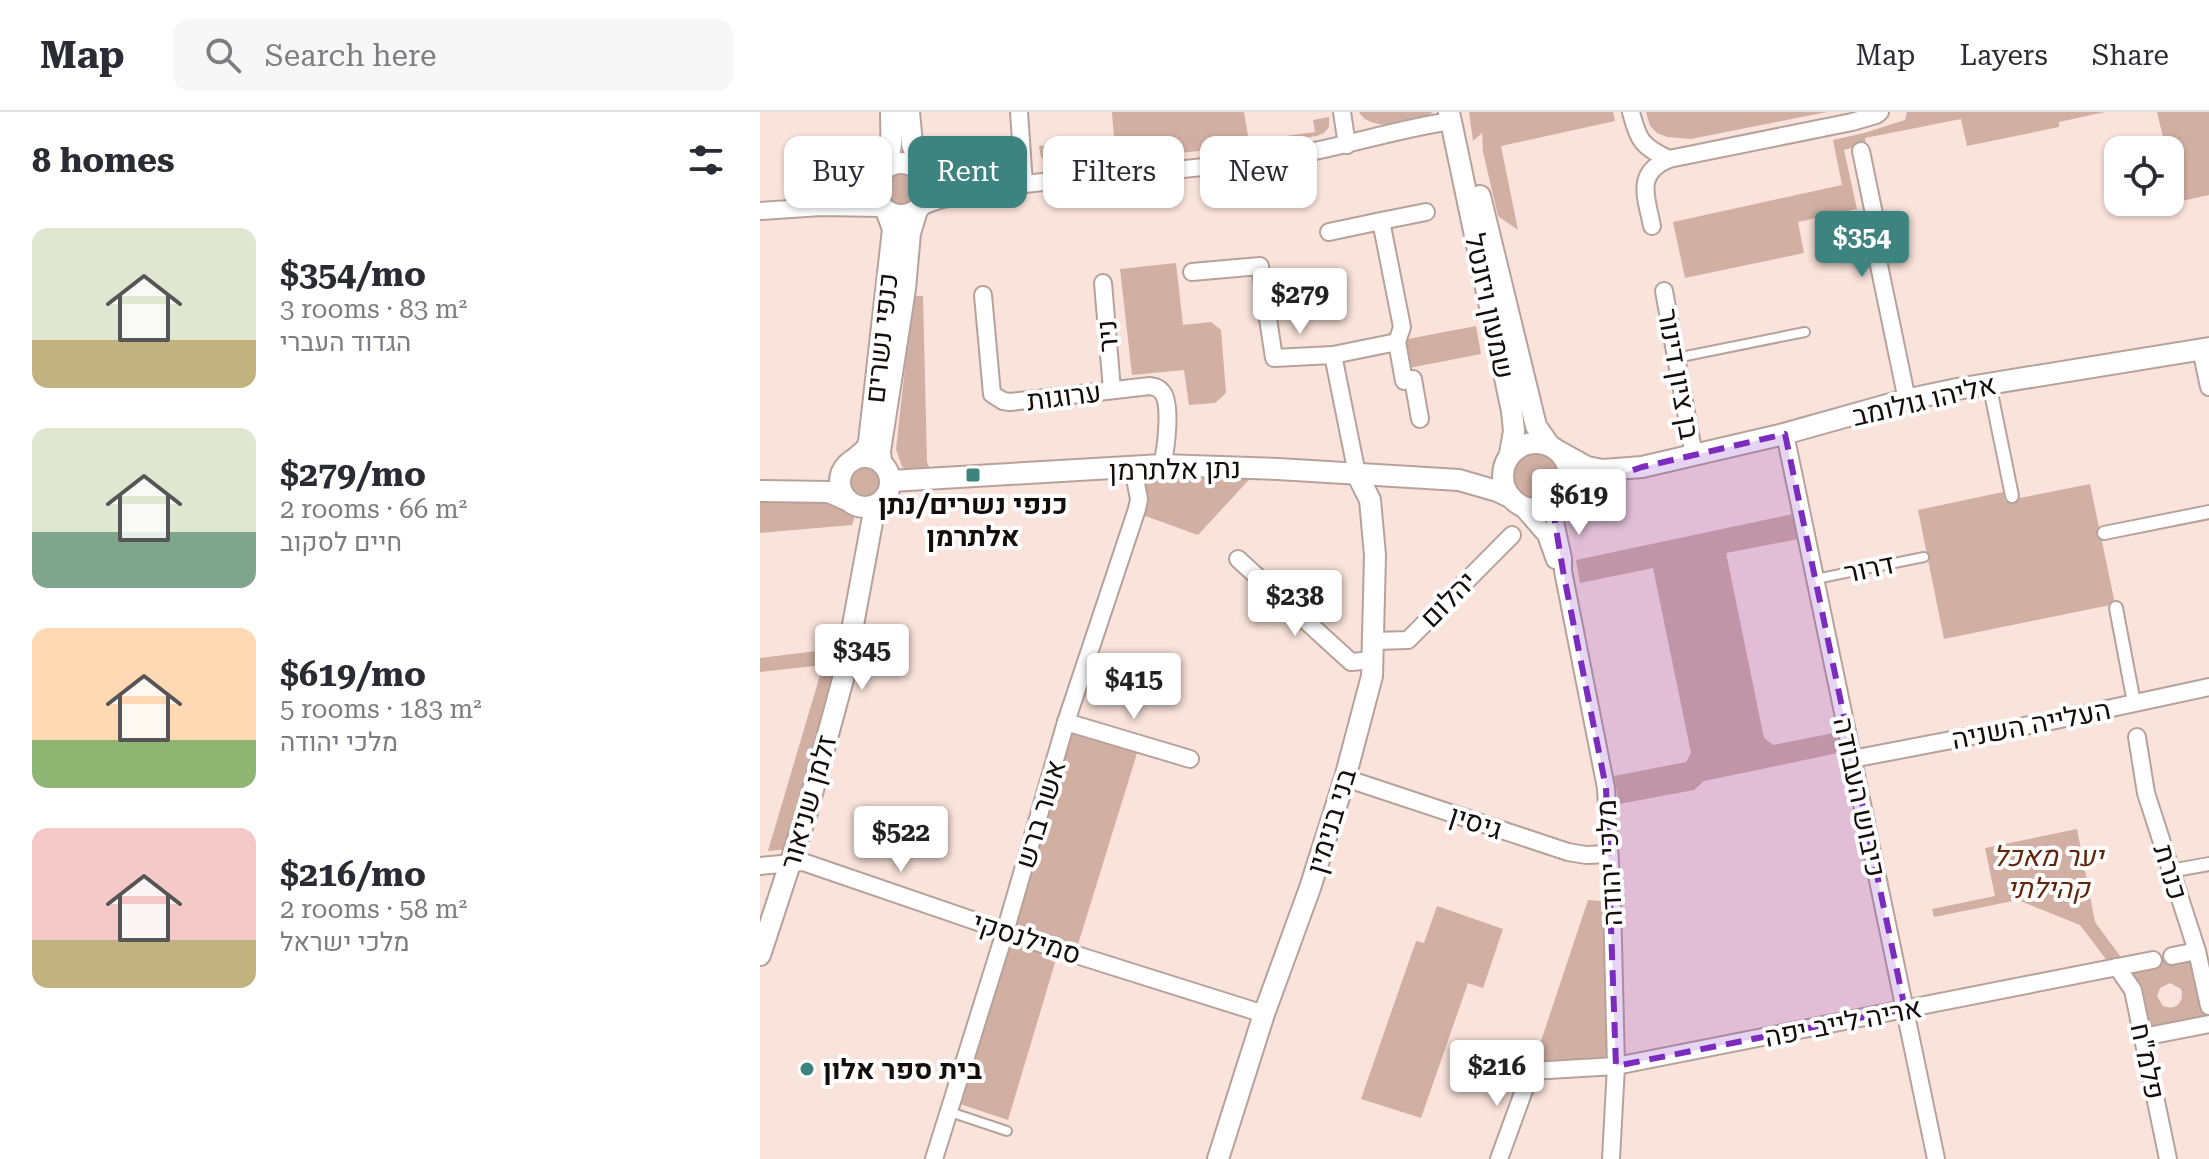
<!DOCTYPE html>
<html lang="en">
<head>
<meta charset="utf-8">
<style>
	:root { --surface:#fff; --page:#f7f7f7; --text:#2b2b33; --muted:#7c7c81; --line:#e1e1e2; --accent:#3d8481 }
	body { margin:0; font-family:"Roboto Serif",Heebo,serif; background:var(--page); color:var(--text); height:100vh; display:flex; flex-direction:column; font-size:30px; white-space:nowrap }
	* { box-sizing:border-box; margin:0 }
	p { font-size:26px; color:var(--muted) }
	.icon { flex:none; width:44px; height:44px; fill:none; stroke:currentColor; stroke-width:2; stroke-linecap:round; stroke-linejoin:round }
	.map { position:relative; flex:1; overflow:hidden }
	.panel { display:flex; flex-direction:column; background:var(--surface); width:760px }
	.panel>* { flex:none }
	.guide { position:absolute; left:24px; top:24px; width:760px; height:72px; display:flex; gap:16px }
	.controls { position:absolute; left:1344px; top:24px; display:grid; gap:16px }
	.controls a { display:grid; place-items:center; width:80px; height:80px; border-radius:16px; background:var(--surface); box-shadow:0 2px 6px #0004; font-size:40px }
	.price { position:absolute; translate:-50% -68px; padding:0 18px; border-radius:8px; background:#fff; color:#222; font-size:26px; line-height:52px; filter:drop-shadow(0 2px 4px #0008) }
	.price::after { content:''; position:absolute; left:50%; top:48px; width:24px; height:18px; margin-left:-12px; background:inherit; clip-path:polygon(0 0,100% 0,50% 100%) }
	.price.on { background:var(--accent); color:#fff }
	ul { padding:0; list-style:none }
	li { display:flex; align-items:center; gap:24px; height:200px; padding:0 32px }
	li span { display:grid; place-items:center; flex:none; width:224px; height:160px; border-radius:16px; color:#555 }
	li>.icon { margin-inline-start:auto }
	span .icon { width:96px; height:96px; fill:#fffc; stroke-width:1 }
	li b { font-size:34px }
	h2 { display:flex; justify-content:space-between; align-items:center; height:96px; padding:0 32px; font-size:34px }
	.tag { padding:0 28px; border-radius:16px; background:var(--surface); box-shadow:0 2px 6px #0004; font-size:28px; line-height:72px }
	.tag.on { background:var(--accent); color:#fff }
	header { display:flex; align-items:center; gap:48px; box-sizing:border-box; height:112px; padding:0 40px; background:var(--surface); border-bottom:2px solid var(--line) }
	header strong { font-size:38px }
	nav { display:flex; gap:44px; margin-inline-start:auto; font-size:28px }
	.search { width:560px; height:72px; background:var(--page); display:flex; align-items:center; gap:20px; box-sizing:border-box; padding:0 28px; border-radius:16px; color:var(--muted); font-size:30px }
	main { display:flex; flex:1; min-height:0 }
	.map>svg:first-child { display:block }
	.green { fill:#d1afa3; fill-rule:evenodd }
	.lines { fill:none; stroke-linecap:round; stroke-linejoin:round }
	.service-casing { stroke:#b7a29a; stroke-width:12 }
	.pedestrian-casing { stroke:#b7a29a; stroke-width:16 }
	.minor-casing { stroke:#b7a29a; stroke-width:20 }
	.tertiary-casing { stroke:#b7a29a; stroke-width:24 }
	.service { stroke:#fff; stroke-width:8 }
	.pedestrian { stroke:#fff; stroke-width:12 }
	.minor { stroke:#fff; stroke-width:16 }
	.tertiary { stroke:#fff; stroke-width:20 }
	.marked { fill:#7b2cbf; fill-opacity:0.2; stroke:#7b2cbf; stroke-width:6; stroke-dasharray:16 10; stroke-linejoin:round }
	.poi-dot { fill:#3d8481; stroke:#fff; stroke-width:3 }
	.labels { text-anchor:middle; stroke-width:8; stroke-linejoin:round; paint-order:stroke }
	.street-label { font-size:28px; fill:#140d0a; stroke:#fff }
	.poi-label { font-size:28px; font-weight:bold; fill:#140d0a; stroke:#fff }
	.park-label { font-size:28px; font-style:italic; fill:#632509; stroke:#fff }
</style>
</head>
<body>
<header>
<strong>Map</strong>
<div class="search"><svg class="icon" aria-label="search" viewBox="0 0 24 24"><circle cx="10" cy="10" r="6"/><path d="M15 15l6 6"/></svg>Search here</div>
<nav><a>Map</a><a>Layers</a><a>Share</a></nav>
</header>
<main>
<section class="panel">
<h2>8 homes<svg class="icon" aria-label="filters" viewBox="0 0 24 24"><path d="M4 7h16M4 17h16"/><circle cx="9" cy="7" r="2"/><circle cx="15" cy="17" r="2"/></svg></h2>
<ul>
<li><span style="background:linear-gradient(#dfe7d0 70%,#c2b280 0)"><svg class="icon" aria-label="home" viewBox="0 0 24 24"><path d="M3 11l9-7 9 7M6 9v11h12V9"/></svg></span><div><b>$354/mo</b><p>3 rooms · 83 m²</p><p>הגדוד העברי</p></div></li>
<li><span style="background:linear-gradient(#dfe7d0 65%,#7fa58c 0)"><svg class="icon" aria-label="home" viewBox="0 0 24 24"><path d="M3 11l9-7 9 7M6 9v11h12V9"/></svg></span><div><b>$279/mo</b><p>2 rooms · 66 m²</p><p>חיים לסקוב</p></div></li>
<li><span style="background:linear-gradient(#ffd9b3 70%,#8fb573 0)"><svg class="icon" aria-label="home" viewBox="0 0 24 24"><path d="M3 11l9-7 9 7M6 9v11h12V9"/></svg></span><div><b>$619/mo</b><p>5 rooms · 183 m²</p><p>מלכי יהודה</p></div></li>
<li><span style="background:linear-gradient(#f6c9c9 70%,#c2b280 0)"><svg class="icon" aria-label="home" viewBox="0 0 24 24"><path d="M3 11l9-7 9 7M6 9v11h12V9"/></svg></span><div><b>$216/mo</b><p>2 rooms · 58 m²</p><p>מלכי ישראל</p></div></li>
</ul>
</section>
<div class="map">
<svg width="1449" height="1047" viewBox="0 0 1449 1047">
	<rect width="100%" height="100%" fill="#fae3db"/>
	<g class="green">
		<path d="M352,0H484L489,29L555,20L553,8L569,5V15L564,21L557,24L430,40L294,51L287,49L281,45L279,34L300,32L301,44L355,39Z"/>
		<path d="M599,0H673C658,13 610,21 599,0Z"/>
		<path d="M709,0H853L855,9L741,34L758,118L738,104L723,40L722,21L713,29Z"/>
		<path d="M886,0H1067L931,27L907,25L897,21L890,14Z"/>
		<path d="M1147,0H1345L1299,10V15L1207,34L1201,7L1105,26L1106,32L1084,38L1097,97L1038,110L1044,141L925,166L913,110L1082,73L1073,28L1104,21L1145,8Z"/>
		<path d="M1397,0H1449V83L1417,90L1410,59V38H1406Z"/>
		<circle cx="141" cy="77" r="18"/>
		<path d="M416,151L423,213L451,210L461,218L466,281L455,291L429,293L424,258L372,263L360,157Z"/>
		<path d="M153,184H163L167,350L171,359L153,360L142,355L136,337Z"/>
		<path d="M716,214L721,242L649,256L643,228Z"/>
		<circle cx="776" cy="364" r="24"/>
		<circle cx="105" cy="371" r="17"/>
		<path d="M383,356L497,359L438,423L380,402L385,386Z"/>
		<path d="M1330,372L1355,492L1184,527L1158,398L1243,380L1245,389Z"/>
		<path d="M34,383L88,394L96,400L92,413L0,421V385Z"/>
		<path d="M1033,402L1038,427L966,441L1004,626L1013,633L1079,620L1083,640L944,669L934,678L859,692L854,664L926,650L931,641L893,456L820,471L816,448Z"/>
		<path d="M81,536L27,737L8,739L63,553L0,560V546Z"/>
		<path d="M311,618L378,638L316,839L300,834L248,1008L197,991Z"/>
		<path d="M1317,717L1335,810L1363,848L1348,850L1320,813L1258,788L1174,805L1172,797L1235,784L1225,736Z"/>
		<path d="M828,788L852,790L856,954L771,959Z"/>
		<path d="M677,794L743,817L723,876L708,871L661,1006L601,987L656,829L664,831Z"/>
		<path d="M1437,839L1449,894V911L1383,925L1368,853ZM1410,871L1421,877C1425,890 1416,899 1403,894L1397,884L1400,876Z"/>
	</g>
	<g class="lines">
		<defs>
			<g id="service">
				<path d="M916,246L1045,220"/>
				<path d="M1056,467L1164,445"/>
				<path d="M190,1000L247,1019"/>
			</g>
			<g id="pedestrian">
				<path d="M1229,271L1252,384"/>
				<path d="M1344,421L1449,400"/>
				<path d="M1356,496L1374,591"/>
				<path d="M1410,759L1449,752"/>
			</g>
			<g id="minor">
				<path d="M259,0L264,72"/>
				<path d="M582,0L587,33"/>
				<path d="M871,0C878,28 882,35 909,47"/>
				<path d="M1101,39L1119,126L1115,134L1147,288"/>
				<path d="M165,65L184,71L242,70"/>
				<path d="M74,91C93,86 106,79 118,65"/>
				<path d="M161,95C192,80 231,82 264,72C350,63 438,58 524,45C581,36 635,17 691,9"/>
				<path d="M0,99L61,95L123,96"/>
				<path d="M621,109L666,100"/>
				<path d="M892,114C886,84 875,61 909,47L1092,10L1116,3L1120,0"/>
				<path d="M569,120L621,109L642,215L637,230L644,269L653,267L660,307"/>
				<path d="M432,160L500,154L514,246L573,243L597,362"/>
				<path d="M343,171L352,278"/>
				<path d="M904,179L934,344"/>
				<path d="M223,183L232,282L243,289L250,290L390,274C395,275 398,275 402,280C412,291 406,338 402,353"/>
				<path d="M1441,237L1449,275"/>
				<path d="M573,243L637,230"/>
				<path d="M1025,322L1176,1047"/>
				<path d="M801,386L795,410L803,446V459L846,676L852,790L856,954L851,1047"/>
				<path d="M760,393L786,423L795,448"/>
				<path d="M478,447L591,550L613,548"/>
				<path d="M614,529L648,528L752,423"/>
				<path d="M306,610L430,647"/>
				<path d="M1377,625L1386,681L1437,839L1449,894"/>
				<path d="M1092,647L1296,608L1449,575"/>
				<path d="M585,666L808,740L826,743L849,742"/>
				<path d="M0,754L43,750L285,833L504,902"/>
				<path d="M1412,844L1437,839"/>
				<path d="M1357,855L1373,878L1408,1047"/>
				<path d="M1383,925L1449,912"/>
				<path d="M174,1047L245,820L306,610L377,397L379,387L373,356"/>
				<path d="M739,1047L771,959L856,954L1393,848"/>
			</g>
			<g id="tertiary">
				<path d="M149,0L152,32L163,62"/>
				<path d="M689,0L752,299L754,319L750,342"/>
				<circle cx="141" cy="77" r="26"/>
				<path d="M123,58C134,39 131,21 131,0"/>
				<path d="M720,84L776,314L789,333"/>
				<circle cx="776" cy="364" r="33"/>
				<path d="M798,339L827,355L843,358L882,355L1020,323L1145,288L1197,277L1449,236"/>
				<circle cx="105" cy="370" r="25"/>
				<path d="M92,349L106,337L109,330L133,117L126,98"/>
				<path d="M121,350L120,339L145,177L150,121L157,98"/>
				<path d="M131,369L402,353L518,357L699,368L737,379L752,386"/>
				<path d="M0,379L69,380L87,388"/>
				<path d="M0,843L47,700L83,567L115,394"/>
				<path d="M458,1047L504,902L550,776L585,666L612,564L615,443L610,388L597,362"/>
			</g>
		</defs>
		<use href="#service" class="service-casing"/>
		<use href="#pedestrian" class="pedestrian-casing"/>
		<use href="#minor" class="minor-casing"/>
		<use href="#tertiary" class="tertiary-casing"/>
		<use href="#service" class="service"/>
		<use href="#pedestrian" class="pedestrian"/>
		<use href="#minor" class="minor"/>
		<use href="#tertiary" class="tertiary"/>
	</g>
	<path class="marked" d="M1025,322L1145,897L856,954L846,676L803,459L795,410L804,381L882,355Z"/>
	<g class="poi-dot">
		<rect x="205" y="355" width="16" height="16" rx="4"/>
		<circle cx="47" cy="957" r="8"/>
	</g>
	<g class="labels">
		<g class="street-label">
			<text transform="translate(730 194) rotate(78)" y="10">שמעון ויזנטל</text>
			<text transform="translate(347 224) rotate(-95)" y="10">ניר</text>
			<text transform="translate(121 226) rotate(-84)" y="10">כנפי נשרים</text>
			<text transform="translate(919 262) rotate(80)" y="10">בן ציון דינור</text>
			<text transform="translate(304 284) rotate(-7)" y="10">ערוגות</text>
			<text transform="translate(1164 288) rotate(-13)" y="10">אליהו גולומב</text>
			<text transform="translate(415 357) rotate(-1)" y="10">נתן אלתרמן</text>
			<text transform="translate(1109 456) rotate(-12)" y="10">דרור</text>
			<text transform="translate(688 487) rotate(-45)" y="10">יהלום</text>
			<text transform="translate(1271 612) rotate(-11)" y="10">העלייה השניה</text>
			<text transform="translate(1100 685) rotate(78)" y="10">כיבוש העבודה</text>
			<text transform="translate(48 690) rotate(-74)" y="10">זלמן שניאור</text>
			<text transform="translate(280 702) rotate(-73)" y="10">אשר ברש</text>
			<text transform="translate(571 709) rotate(-73)" y="10">בני בנימין</text>
			<text transform="translate(716 710) rotate(18)" y="10">גיסין</text>
			<text transform="translate(849 751) rotate(-93)" y="10">מלכי יהודה</text>
			<text transform="translate(1411 760) rotate(73)" y="10">כנרת</text>
			<text transform="translate(267 826) rotate(18)" y="10">סמילנסקי</text>
			<text transform="translate(1083 910) rotate(-11)" y="10">אריה לייב יפה</text>
			<text transform="translate(1388 949) rotate(78)" y="10">פלמ"ח</text>
		</g>
		<g class="poi-label">
			<text x="213" y="402">כנפי נשרים/נתן<tspan x="213" dy="32">אלתרמן</tspan></text>
			<text x="63" y="967" text-anchor="start">בית ספר אלון</text>
		</g>
		<g class="park-label">
			<text x="1288" y="754">יער מאכל<tspan x="1288" dy="32">קהילתי</tspan></text>
		</g>
	</g>
</svg>
<div class="controls">
<a><svg class="icon" aria-label="locate" viewBox="0 0 24 24"><circle cx="12" cy="12" r="6"/><path d="M12 2v4M12 18v4M2 12h4M18 12h4"/></svg></a>
</div>
<b class="price on" style="left:1102px;top:167px">$354</b>
<b class="price" style="left:540px;top:224px">$279</b>
<b class="price" style="left:819px;top:425px">$619</b>
<b class="price" style="left:535px;top:526px">$238</b>
<b class="price" style="left:102px;top:580px">$345</b>
<b class="price" style="left:374px;top:609px">$415</b>
<b class="price" style="left:141px;top:762px">$522</b>
<b class="price" style="left:737px;top:996px">$216</b>
<div class="guide">
<a class="tag">Buy</a>
<a class="tag on">Rent</a>
<a class="tag">Filters</a>
<a class="tag">New</a>
</div>
</div>
</main>
</body>
</html>
